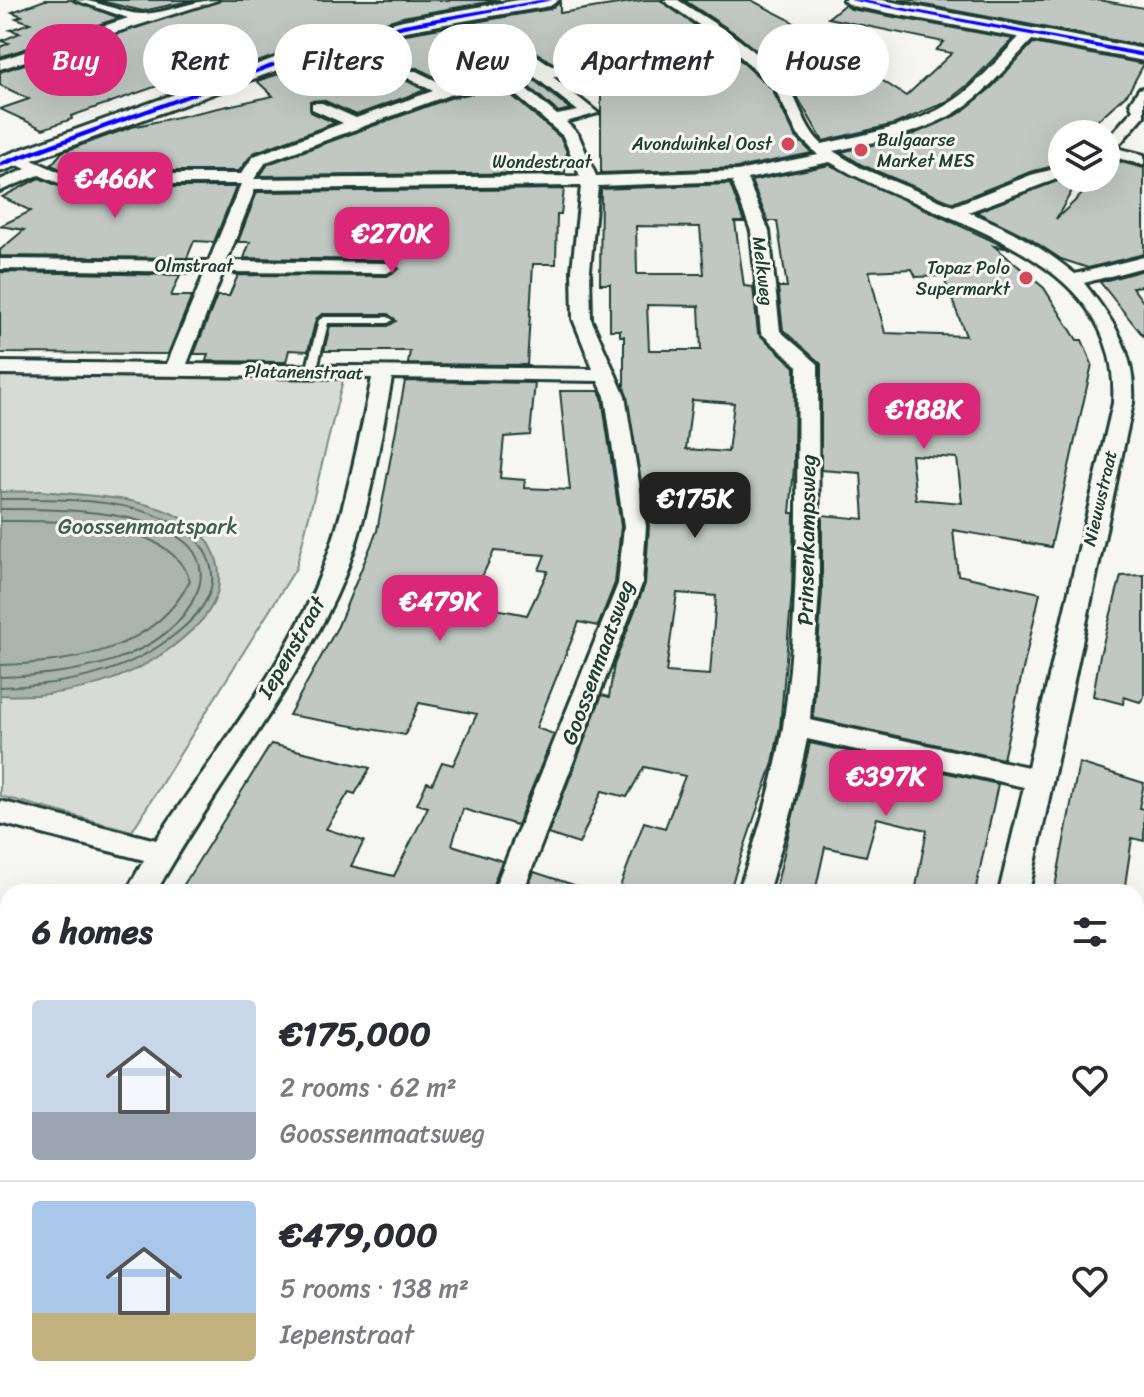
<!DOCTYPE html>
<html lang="en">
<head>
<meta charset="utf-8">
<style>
	:root { --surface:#fff; --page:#f7f7f7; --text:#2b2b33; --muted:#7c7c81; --line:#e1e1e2; --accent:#db2777 }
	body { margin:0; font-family:Sriracha,sans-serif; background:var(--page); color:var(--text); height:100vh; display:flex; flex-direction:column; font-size:30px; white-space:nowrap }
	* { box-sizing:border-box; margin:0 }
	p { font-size:26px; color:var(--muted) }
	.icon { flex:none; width:44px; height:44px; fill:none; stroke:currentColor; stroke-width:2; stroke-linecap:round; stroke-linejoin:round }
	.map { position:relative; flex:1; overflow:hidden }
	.side { position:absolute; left:0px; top:884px; width:1144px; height:514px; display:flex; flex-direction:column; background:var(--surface); border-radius:24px 24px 0 0; box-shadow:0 8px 32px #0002 }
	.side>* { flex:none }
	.hud { position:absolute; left:24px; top:24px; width:1096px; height:72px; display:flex; gap:16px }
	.buttons { position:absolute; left:1048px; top:120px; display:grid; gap:16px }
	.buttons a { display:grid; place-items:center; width:72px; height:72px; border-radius:50%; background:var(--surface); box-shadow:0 8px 32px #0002; font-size:40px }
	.price { position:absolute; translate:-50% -68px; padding:0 18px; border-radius:16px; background:var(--accent); color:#fff; font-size:26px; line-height:52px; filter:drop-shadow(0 2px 4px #0008) }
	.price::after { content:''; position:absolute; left:50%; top:48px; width:24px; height:18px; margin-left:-12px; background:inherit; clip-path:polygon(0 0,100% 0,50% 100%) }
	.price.on { background:#222; color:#fff }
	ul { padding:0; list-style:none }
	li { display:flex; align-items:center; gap:24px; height:200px; padding:0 32px }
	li+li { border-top:2px solid var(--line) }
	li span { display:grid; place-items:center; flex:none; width:224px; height:160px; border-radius:8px; color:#555 }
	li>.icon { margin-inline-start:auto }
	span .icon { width:96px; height:96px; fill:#fffc; stroke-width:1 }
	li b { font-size:34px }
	h2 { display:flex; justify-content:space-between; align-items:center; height:96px; padding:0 32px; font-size:34px }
	.pill { padding:0 28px; border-radius:36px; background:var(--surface); box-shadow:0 8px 32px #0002; font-size:28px; line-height:72px }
	.pill.on { background:var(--accent); color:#fff }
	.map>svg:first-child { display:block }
	.green { fill:#d6dbd6; stroke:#7a8c85; stroke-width:2 }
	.water { fill:#aab3ae; stroke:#72847d; stroke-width:2 }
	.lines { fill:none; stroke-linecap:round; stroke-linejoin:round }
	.shore { stroke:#576c65; stroke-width:2 }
	.building { fill:#c1c8c3; stroke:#1f3d34; stroke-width:2; fill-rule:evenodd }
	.lane-casing { stroke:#1f3d34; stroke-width:6 }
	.street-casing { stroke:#1f3d34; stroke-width:6 }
	.secondary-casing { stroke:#1f3d34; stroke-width:6 }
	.lane { fill:#f6f6f2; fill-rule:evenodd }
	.street { fill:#f6f6f2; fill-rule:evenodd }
	.secondary { fill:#f6f6f2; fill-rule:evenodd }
	.bus-1-casing { stroke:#f6f6f2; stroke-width:6 }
	.bus-1 { fill:#00f; fill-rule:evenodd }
	.poi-dot { fill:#d1495b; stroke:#f6f6f2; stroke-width:3 }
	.labels { text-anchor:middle; stroke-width:6; stroke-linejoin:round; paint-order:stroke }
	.far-poi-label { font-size:18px; fill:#1f3d34; stroke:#f6f6f2; text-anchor:end }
	.far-street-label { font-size:18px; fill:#1f3d34; stroke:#f6f6f2 }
	.park-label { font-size:22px; fill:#445d54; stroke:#f6f6f2 }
	.street-label { font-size:22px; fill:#1f3d34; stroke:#f6f6f2 }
</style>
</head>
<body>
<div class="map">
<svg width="1144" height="1397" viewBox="0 0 1144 1397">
	<rect width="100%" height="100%" fill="#f6f6f2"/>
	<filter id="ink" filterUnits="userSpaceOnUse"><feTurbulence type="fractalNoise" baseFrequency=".0125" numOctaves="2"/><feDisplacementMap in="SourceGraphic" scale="16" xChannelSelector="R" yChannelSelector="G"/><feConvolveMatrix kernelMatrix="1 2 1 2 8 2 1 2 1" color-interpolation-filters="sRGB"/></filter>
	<g filter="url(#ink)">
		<path class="green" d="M0,376L343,380L296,568L132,831L0,796Z"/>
		<path class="water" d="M41,491C89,496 153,496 194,526C208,537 218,556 219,573C221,596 208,616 191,631C139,680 70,699 0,695V492Z"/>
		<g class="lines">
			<g class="shore">
				<path d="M0,499C60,499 140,496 190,534C204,545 214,565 212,583C209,603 193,620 178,632C126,675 65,685 0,687"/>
				<path d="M0,509C53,509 141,508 185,542C200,554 205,575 197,592C167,663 69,675 0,677"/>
				<path d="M0,521C58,521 166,517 190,580C156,651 72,663 0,665"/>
			</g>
		</g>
		<g class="building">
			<path d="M45,0H72L119,18L0,57V47L9,43L1,41L20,33L10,30L30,23L16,18L22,16L12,12Z"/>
			<path d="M96,0H194L143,11Z"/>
			<path d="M221,0H500L402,17L242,67L235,59L71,116L72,119L43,129L0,109L29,99L0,85V72Z"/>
			<path d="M644,0H660L714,39L553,63L520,42L513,46L512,51L530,66L447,83L417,68H406L405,80L425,90L356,115L323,100L310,101L311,112L335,123L253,153L239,171H65L51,165L62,152L132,127L273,96L257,81L406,34L550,9L560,3V13Z"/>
			<path d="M684,0H751L788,19L906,96L952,53L936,50L944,42L828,18L844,5L851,9L1013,39L969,84L946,102L895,124L823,141L791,86L774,66L736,34Z"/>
			<path d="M898,0H1099L1144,8V46Z"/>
			<path d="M1033,43L1144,64L1128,93L1082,134H1062V164L1030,172L953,203L862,165L841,152L907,137L959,114L991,88Z"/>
			<path d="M730,51L772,89L795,136L812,153L737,168L601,173V90L572,89L560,79Z"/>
			<path d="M534,80L570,109L558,112L524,83Z"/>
			<path d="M502,87L561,138L567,152L565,173L260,176L268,164L450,98Z"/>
			<path d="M1117,161L1144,168V254L1088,268L1061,259L1026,236L976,212L1065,178H1079L1056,219L1099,178H1106V171Z"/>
			<path d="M830,165L1010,249L994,246L1044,288L1077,340H1082L1092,364L1051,547L953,530L958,575L1040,593L1003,759L813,718L822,591V515L864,519L861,473L821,470V364L783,330L778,287H787L777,221H768L751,181ZM912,269L916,277L943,276L966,336L885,333L869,271ZM911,455L957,458L962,503L916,499Z"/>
			<path d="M39,178L61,187H236L214,242L194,241L187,258L0,256V250L24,230L0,226L31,211L2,197Z"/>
			<path d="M730,184L744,222H735L744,286L753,287L758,333L795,367L794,468L790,513H794L792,592L780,727L773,763L729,892H618L644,822L665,828L685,776L644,767L627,797L602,791L579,844L548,834L602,695L609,697L614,665L645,584L649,526L624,386V336H620V330H610V284H600L601,189ZM636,226L700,227L704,274H637ZM647,305L699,306L701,350H649ZM692,400L734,403L728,452L686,449ZM677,593L716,596L710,675L666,672Z"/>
			<path d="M564,189L561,214H557L556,264H533L527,365L408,364L410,351H324L330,326H388L396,321L388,314H322L316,319L308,351L289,350L286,362L206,361L208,354H194L217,296H229L238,275L387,276L399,269L387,260L244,258L250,242H238L257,192Z"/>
			<path d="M1144,270V286L1132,287L1144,303V337L1100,282Z"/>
			<path d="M0,272L180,275L171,296H192L168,354L0,353Z"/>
			<path d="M405,381L535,383L530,435L504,437L500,478L525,480L524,488L570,490L560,391H599L602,397L621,526L615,583L598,626L579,622L561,666L536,728L554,734L517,825L463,809L452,845L502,861L490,892H242L222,887L219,892H207L183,886L271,744L370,768L355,794L349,792L326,829L364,841L351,866L394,876L428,807L417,804L427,782L432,784L442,762L453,765L477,714L419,703L405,735L289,715L338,626L377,531ZM494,551L545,555L539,570L548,571L527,615L480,606L486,591L476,589Z"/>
			<path d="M1144,575V697L1140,702L1124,697L1123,704L1093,696L1100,655L1121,576Z"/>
			<path d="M810,743L998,784L975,892H915L927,830L877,818L866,856L825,847L815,892H775Z"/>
			<path d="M1079,763L1144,783L1139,808L1144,809V841L1132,838L1124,892H1054Z"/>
			<path d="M534,872L583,888L582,892H526Z"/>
		</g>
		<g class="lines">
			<defs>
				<path id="lane" d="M324,317H388L393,320L388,323H328L316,372L311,375L307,374L306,372L319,320Z"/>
				<g id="street">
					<path d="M75,0C99,0 122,14 143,14C168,13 192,0 218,0L0,69V60L128,18Z"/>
					<path d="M663,0H678C714,24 756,46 783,80C799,99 803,127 822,144C871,133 923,125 963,94C986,75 1004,52 1025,31H1035V37C1014,58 996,82 973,100C934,132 881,141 833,151L861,168L953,206L1031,175L1062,167V177L968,212C1008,227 1042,247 1075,274L1144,257V267L1084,283C1114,321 1136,353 1133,403L1029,892H999L1024,787L807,739L792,810L768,892H738C757,838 774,783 783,727C801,607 796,486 798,366L761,333L751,231L732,181L598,186L590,270L591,319L625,396L646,526L642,584L523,892H493L618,584L624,526L605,396L598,381L392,378C378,452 367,528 336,596C287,701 212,791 156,892H126L144,860L0,823V801L156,840C210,759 275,680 314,591C343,523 357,450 372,378L0,374V362L167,364L205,272L0,269V259L209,261L241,184H61L39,175L0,191V180L26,169L11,162V156H23L64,174H241L254,156L343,123L312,109V103H322L356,118L433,91L406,77V71H416L447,86L537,68L514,49L521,45L552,66L722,41ZM731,48L774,87L798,135L818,155L737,171L596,176L578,134L566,122L598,113L553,77ZM535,77L578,111L557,115L517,81ZM503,84L563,136L580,176L254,179L266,162L449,95ZM830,162C931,223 1123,248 1113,403L1028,767L810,720L819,591L818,364L780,331L769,231L747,179ZM581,186L572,270L573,319L593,369L187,364L223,272L387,273L396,268L387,263L227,261L255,189Z"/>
					<path d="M1144,88V116L1116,148L1144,155V165L1106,155V140L1133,110L1130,103L1139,89Z"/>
					<path d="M1136,1225L1144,1227V1263L1136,1261Z"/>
					<path d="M8,1372V1390H43L46,1397H0V1375Z"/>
					<path d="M761,1390H801L799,1397H758Z"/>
					<path d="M926,1390H1014V1397H928Z"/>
				</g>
				<g id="secondary">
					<path d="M518,0H559L550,6L405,31L308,59L0,172V157L294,51L403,20Z"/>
					<path d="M843,0H882L1144,49V61L852,6Z"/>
				</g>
			</defs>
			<use href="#lane" class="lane-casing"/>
			<use href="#street" class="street-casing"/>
			<use href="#secondary" class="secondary-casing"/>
			<use href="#lane" class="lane"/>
			<use href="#street" class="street"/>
			<use href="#secondary" class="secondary"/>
			<defs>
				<g id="bus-1">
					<path d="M540,0H553L404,28L303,56L0,167V162L299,54L403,24Z"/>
					<path d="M849,0H862L1144,53V57Z"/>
				</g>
			</defs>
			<use href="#bus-1" class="bus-1-casing"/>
			<use href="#bus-1" class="bus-1"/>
		</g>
	</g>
	<g class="poi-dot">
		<circle cx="788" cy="144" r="8"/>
		<circle cx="861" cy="150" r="8"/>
		<circle cx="1026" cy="278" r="8"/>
	</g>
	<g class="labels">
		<g class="far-poi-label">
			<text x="877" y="146" text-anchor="start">Bulgaarse<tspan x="877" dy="21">Market MES</tspan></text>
			<text x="772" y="150">Avondwinkel Oost</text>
			<text x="1010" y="274">Topaz Polo<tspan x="1010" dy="21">Supermarkt</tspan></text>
		</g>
		<g class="far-street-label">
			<text x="542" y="168">Wondestraat</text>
			<text x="194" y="272">Olmstraat</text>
			<text transform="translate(763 271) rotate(83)" y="6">Melkweg</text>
			<text transform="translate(304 372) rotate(1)" y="6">Platanenstraat</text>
			<text transform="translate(1100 498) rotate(-77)" y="6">Nieuwstraat</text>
		</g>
		<g class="park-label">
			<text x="148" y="534">Goossenmaatspark</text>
		</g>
		<g class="street-label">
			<text transform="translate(806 540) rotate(-89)" y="8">Prinsenkampsweg</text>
			<text transform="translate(291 647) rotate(-60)" y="8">Iepenstraat</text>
			<text transform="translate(597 662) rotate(-70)" y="8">Goossenmaatsweg</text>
		</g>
	</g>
</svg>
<div class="buttons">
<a><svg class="icon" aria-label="layers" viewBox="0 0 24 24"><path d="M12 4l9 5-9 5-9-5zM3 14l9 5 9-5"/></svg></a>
</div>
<b class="price" style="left:115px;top:220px">€466K</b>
<b class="price" style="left:392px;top:275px">€270K</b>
<b class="price" style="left:924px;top:451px">€188K</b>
<b class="price on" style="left:695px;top:540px">€175K</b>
<b class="price" style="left:440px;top:643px">€479K</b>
<b class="price" style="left:886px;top:818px">€397K</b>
<div class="hud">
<a class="pill on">Buy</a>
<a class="pill">Rent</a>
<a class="pill">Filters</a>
<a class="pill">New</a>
<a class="pill">Apartment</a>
<a class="pill">House</a>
</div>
<section class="side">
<h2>6 homes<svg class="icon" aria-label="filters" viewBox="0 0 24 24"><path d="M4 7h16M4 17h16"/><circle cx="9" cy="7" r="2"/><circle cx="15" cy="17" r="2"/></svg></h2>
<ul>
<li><span style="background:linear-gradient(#c9d6e8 70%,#9aa5b1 0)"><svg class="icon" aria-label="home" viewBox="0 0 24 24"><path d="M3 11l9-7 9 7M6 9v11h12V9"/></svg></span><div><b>€175,000</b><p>2 rooms · 62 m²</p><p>Goossenmaatsweg</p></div><svg class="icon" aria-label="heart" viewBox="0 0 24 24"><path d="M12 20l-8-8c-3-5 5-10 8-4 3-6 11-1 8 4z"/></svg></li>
<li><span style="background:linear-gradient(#a9c7e8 70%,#c2b280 0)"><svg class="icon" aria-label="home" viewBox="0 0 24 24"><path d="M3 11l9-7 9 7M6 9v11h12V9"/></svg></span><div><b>€479,000</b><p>5 rooms · 138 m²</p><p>Iepenstraat</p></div><svg class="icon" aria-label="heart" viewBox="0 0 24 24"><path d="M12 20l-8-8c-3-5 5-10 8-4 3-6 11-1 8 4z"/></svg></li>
</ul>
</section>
</div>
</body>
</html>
